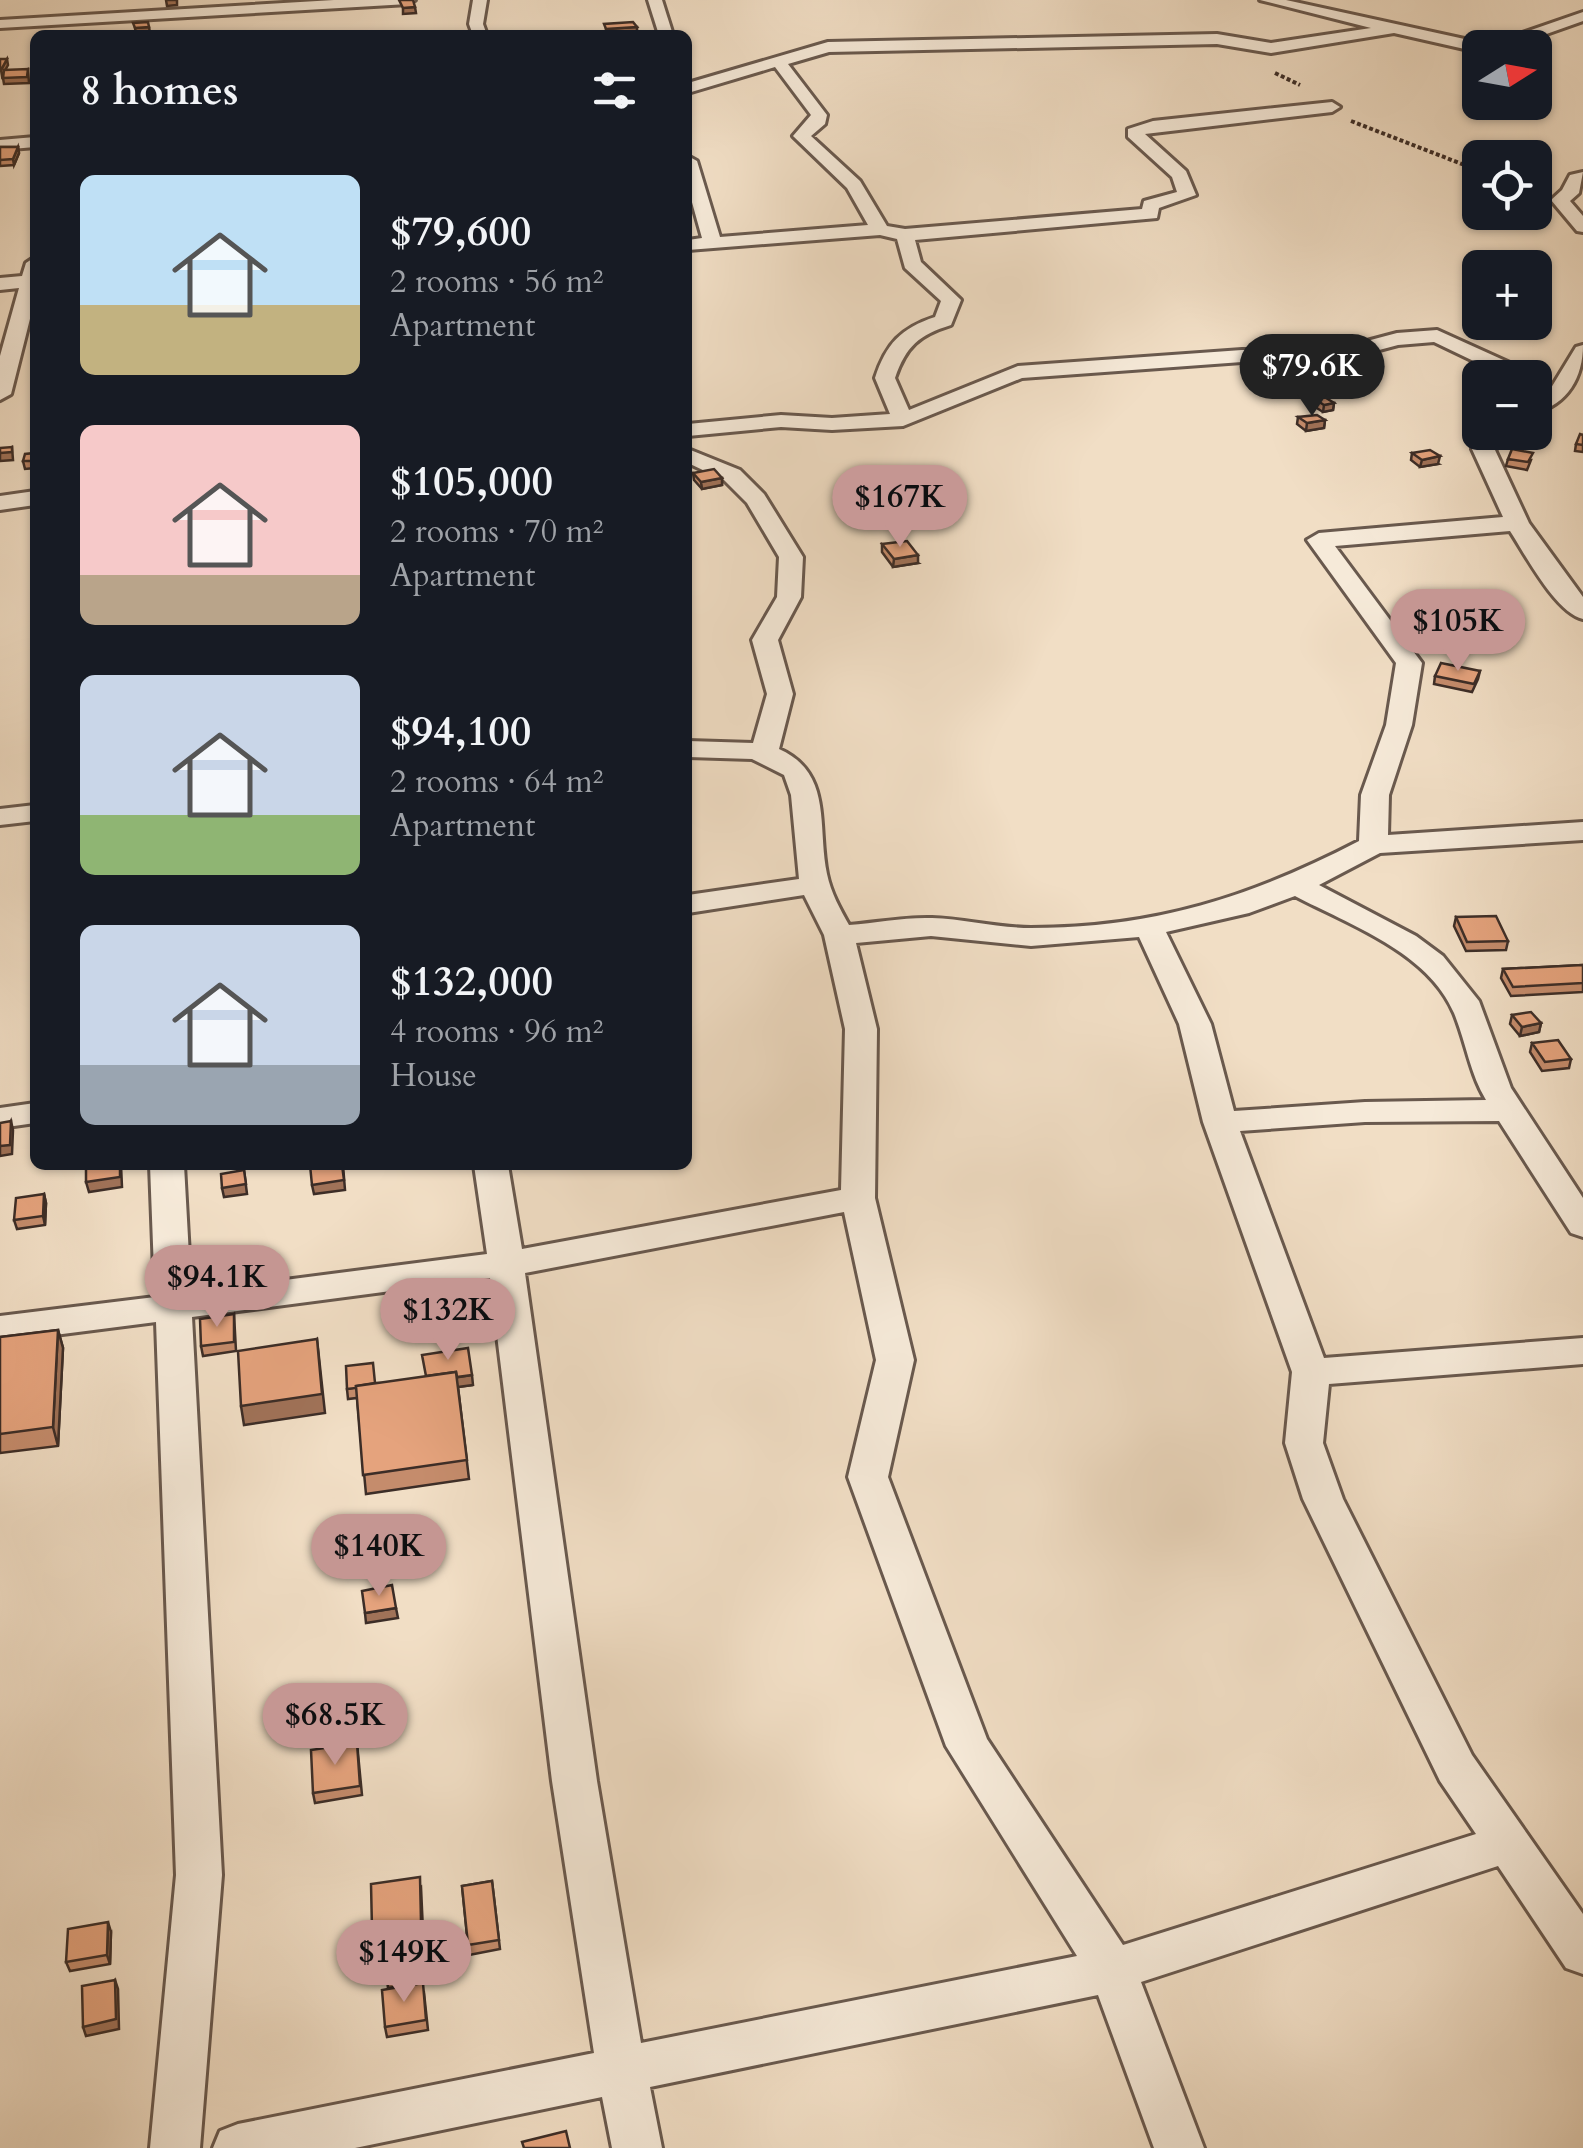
<!DOCTYPE html>
<html lang="en">
<head>
<meta charset="utf-8">
<style>
	:root { --surface:#171b24; --page:#20242c; --text:#f1f3f6; --muted:#9ea1a6; --accent:#c59692 }
	body { margin:0; font-family:Cardo,serif; background:var(--page); color:var(--text); height:100vh; display:flex; flex-direction:column; font-size:38px; white-space:nowrap }
	* { box-sizing:border-box; margin:0 }
	p { font-size:32px; color:var(--muted) }
	.icon { flex:none; width:55px; height:55px; fill:none; stroke:currentColor; stroke-width:2; stroke-linecap:round; stroke-linejoin:round }
	.map { position:relative; flex:1; overflow:hidden }
	.drawer { position:absolute; left:30px; top:30px; width:662px; height:1140px; display:flex; flex-direction:column; background:var(--surface); border-radius:15px; box-shadow:0 2px 8px #0004 }
	.drawer>* { flex:none }
	.needle { width:65px; rotate:79deg }
	.controls { position:absolute; left:1462px; top:30px; display:grid; gap:20px }
	.controls a { display:grid; place-items:center; width:90px; height:90px; border-radius:15px; background:var(--surface); box-shadow:0 2px 8px #0004; font-size:50px }
	.price { position:absolute; translate:-50% -85px; padding:0 22px; border-radius:35px; background:var(--accent); color:#111; font-size:32px; line-height:65px; filter:drop-shadow(0 2px 5px #0008) }
	.price::after { content:''; position:absolute; left:50%; top:60px; width:30px; height:22px; margin-left:-15px; background:inherit; clip-path:polygon(0 0,100% 0,50% 100%) }
	.price.on { background:#222; color:#fff }
	ul { padding:0; list-style:none }
	li { display:flex; align-items:center; gap:30px; height:250px; padding:0 50px }
	li span { display:grid; place-items:center; flex:none; width:280px; height:200px; border-radius:15px; color:#555 }
	li>.icon { margin-inline-start:auto }
	span .icon { width:120px; height:120px; fill:#fffc; stroke-width:1 }
	li b { font-size:42px }
	h2 { display:flex; justify-content:space-between; align-items:center; height:120px; padding:0 50px; font-size:42px }
	.map>svg:first-child { display:block }
	.lines { fill:none; stroke-linecap:round; stroke-linejoin:round }
	.minor-casing { stroke:#69594e; stroke-width:6 }
	.path { stroke:#3c2d27; stroke-width:4; stroke-dasharray:4 2.5; stroke-linecap:butt }
	.minor { fill:#f6ead9; fill-rule:evenodd }
	.wall { fill:#c58c6c; stroke:#3c2d27; stroke-width:2.5 }
	.shaded-wall { fill:#a07258; stroke:#3c2d27; stroke-width:2.5 }
	.building { fill:#e5a37d; stroke:#3c2d27; stroke-width:2.5 }
</style>
</head>
<body>
<div class="map">
<svg width="1583" height="2148" viewBox="0 0 1583 2148">
	<rect width="100%" height="100%" fill="#f1dec5"/>
	<filter id="stains"><feTurbulence type="fractalNoise" baseFrequency=".002" numOctaves="4"/><feColorMatrix values="0 0 0 0 .2 0 0 0 0 .09 0 0 0 0 .02 0 0 0 .5 -.17"/></filter>
	<radialGradient id="worn" r=".72"><stop offset=".6" stop-color="#630" stop-opacity="0"/><stop offset="1" stop-color="#630" stop-opacity=".3"/></radialGradient>
	<g class="lines">
		<defs>
			<g id="minor">
				<path d="M334,0H415L408,4L0,28V20Z"/>
				<path d="M473,0H487L483,24L487,35H473L469,24Z"/>
				<path d="M648,0H662L673,35H659Z"/>
				<path d="M1260,0H1286L1469,40L1511,37L1583,12V21L1518,44L1469,50L1394,33L1271,53L1217,44L829,52L788,64L827,115L825,124L811,136L860,181L887,226L905,229L1142,209L1144,201L1177,192L1172,177L1128,137V129L1153,121L1332,102L1340,107L1332,112L1145,134L1186,171L1196,195L1159,208L1157,218L915,240L921,262L961,300L951,325C919,335 906,346 895,378L909,410L1018,366L1242,350H1333L1397,333L1437,330L1534,374L1537,378L1535,381V378H1509L1434,342L1398,345L1334,362H1242L1022,378L903,426L832,430L781,427L688,436V424L781,415L832,418L890,414L875,378C886,344 901,328 935,317L941,301L905,268L897,239L880,235L688,250V240L702,238L688,188V156L697,161L720,237L868,225L847,188L793,136L811,115L775,67L688,93V83L828,42L1217,34L1271,43L1371,28Z"/>
				<path d="M35,137V147L0,150V140Z"/>
				<path d="M1583,172L1579,193L1570,201L1583,216V232L1577,231L1551,200L1562,190L1570,175Z"/>
				<path d="M35,257V299L11,394L0,400V356L19,288L0,290V278L22,276L26,263Z"/>
				<path d="M1583,345C1583,377 1568,404 1535,413V398L1551,388L1576,347Z"/>
				<path d="M1488,432H1511L1495,450L1529,523L1583,597V619C1556,613 1525,554 1510,531L1335,546L1422,663L1412,725L1389,795L1388,835L1583,822V840L1380,853L1319,885L1416,936L1443,956L1479,1001L1511,1088L1583,1198V1237L1571,1233L1499,1121L1365,1122L1240,1131L1324,1358L1583,1338V1364L1329,1384L1323,1443L1343,1499L1472,1755L1583,1914V1974L1566,1968L1498,1866L1141,1982L1204,2148H1154L1098,1995L650,2087L662,2148H612L602,2097L355,2148H213L220,2131L238,2124L594,2053L552,1781L490,1278L192,1317L222,1875L200,2148H150L176,1875L156,1322L0,1342V1316L155,1297L150,1165H184L191,1292L487,1254L474,1165H508L522,1249L841,1190L845,1029L824,935L804,895L688,913V895L799,879L791,795L784,775L752,759L688,757V741L753,743L767,694L752,640L777,597L779,557L747,503L724,480L688,463V449L740,470L764,494L803,557L801,597L778,640L793,694L779,749C833,773 817,826 827,874C831,893 840,909 849,925C876,923 905,917 932,918C965,919 998,928 1031,928C1155,928 1251,897 1359,841L1361,795L1386,725L1396,663L1307,540L1319,533L1503,517L1472,449ZM1295,896C1350,925 1428,952 1454,1013C1466,1042 1470,1074 1486,1100L1365,1102L1234,1111L1211,1024L1166,932L1249,913ZM931,936L1031,946L1139,937L1179,1024L1203,1122L1292,1372L1285,1443L1303,1499L1440,1781L1476,1834L1123,1945L987,1739L888,1477L914,1360L875,1198L877,1029L856,943ZM844,1212L876,1360L848,1477L946,1746L1077,1956L641,2043L597,1781L525,1273Z"/>
				<path d="M35,491V505L0,510V496Z"/>
				<path d="M35,805V821L0,825V809Z"/>
				<path d="M35,1103V1123L0,1128V1108Z"/>
			</g>
		</defs>
		<use href="#minor" class="minor-casing"/>
		<g class="path">
			<path d="M1275,73L1300,85"/>
			<path d="M1351,121L1480,171"/>
		</g>
		<use href="#minor" class="minor"/>
	</g>
	<g class="wall">
		<path d="M0,147H18L19,153L14,165L0,166Z"/>
		<path d="M1313,398L1334,403L1333,410L1323,412L1312,405Z"/>
		<path d="M1298,417L1325,420L1324,428L1306,431L1297,424Z"/>
		<path d="M1583,435V452L1575,451L1576,444Z"/>
		<path d="M35,453V468L25,469L23,461Z"/>
		<path d="M1412,453L1438,464L1420,467L1411,460Z"/>
		<path d="M1508,459L1531,460L1527,470L1506,466Z"/>
		<path d="M693,473L722,478V485L702,489L694,480Z"/>
		<path d="M882,544L918,563L893,567L882,552Z"/>
		<path d="M1480,671L1478,679L1472,692L1434,684L1435,676Z"/>
		<path d="M1456,917L1508,941L1506,950L1466,951L1454,926Z"/>
		<path d="M1583,965V992L1511,996L1501,978L1503,969Z"/>
		<path d="M1512,1015L1541,1023L1539,1032L1520,1036L1510,1024Z"/>
		<path d="M1532,1043L1571,1059L1569,1068L1542,1071L1530,1052Z"/>
		<path d="M44,1194L46,1203L45,1225L17,1229L14,1220Z"/>
		<path d="M234,1314L236,1351L203,1356L201,1346Z"/>
		<path d="M58,1330L63,1348L58,1446L0,1453V1337Z"/>
		<path d="M376,1383L473,1385L458,1387L469,1479L366,1494L357,1398L348,1399L347,1389Z"/>
		<path d="M357,1743L362,1795L315,1803L313,1793Z"/>
		<path d="M492,1881L500,1949L469,1955L462,1886Z"/>
		<path d="M421,1887L423,1931L374,1939L372,1929Z"/>
		<path d="M111,1932L110,1964L70,1971L66,1962Z"/>
		<path d="M417,1953L420,1983L388,1988L387,1979Z"/>
		<path d="M424,1993L428,2030L387,2037L385,2027Z"/>
	</g>
	<g class="shaded-wall">
		<path d="M166,0H177V5L167,6Z"/>
		<path d="M415,7L416,13L403,14V8Z"/>
		<path d="M149,27L150,33L136,34L135,28Z"/>
		<path d="M637,27V33L606,35V29Z"/>
		<path d="M7,59L8,65L2,76L1,70Z"/>
		<path d="M28,69L29,83L4,84L3,78Z"/>
		<path d="M18,147L19,153L14,165L13,159Z"/>
		<path d="M1334,403L1333,410L1323,412L1324,405Z"/>
		<path d="M1325,420L1324,428L1306,431L1307,423Z"/>
		<path d="M12,447L13,460L0,461V453Z"/>
		<path d="M1440,456L1438,464L1420,467L1422,460Z"/>
		<path d="M722,478V485L702,489L701,482Z"/>
		<path d="M918,555V563L893,567L894,559Z"/>
		<path d="M1541,1023L1539,1032L1520,1036L1522,1027Z"/>
		<path d="M11,1121L13,1130L12,1154L0,1156V1146Z"/>
		<path d="M121,1165L122,1187L89,1192L86,1182Z"/>
		<path d="M343,1165L345,1190L314,1194L312,1185Z"/>
		<path d="M244,1170L247,1194L224,1197L222,1188Z"/>
		<path d="M44,1194L46,1203L45,1225L43,1216Z"/>
		<path d="M58,1330L63,1348L58,1446L53,1427Z"/>
		<path d="M317,1339L325,1413L244,1425L241,1406Z"/>
		<path d="M472,1375L473,1385L428,1391L427,1382Z"/>
		<path d="M396,1608L398,1618L366,1623L365,1613Z"/>
		<path d="M108,1922L111,1932L110,1964L107,1955Z"/>
		<path d="M115,1980L118,1989L119,2029L86,2036L83,2027Z"/>
	</g>
	<g class="building">
		<path d="M399,0H413L415,7L403,8Z"/>
		<path d="M148,22L149,27L135,28L133,23Z"/>
		<path d="M633,22L637,27L606,29L604,24Z"/>
		<path d="M0,59H7L1,70H0Z"/>
		<path d="M28,69L27,77L3,78L4,70Z"/>
		<path d="M0,147H18L13,159L0,160Z"/>
		<path d="M1323,396L1334,403L1324,405L1313,398Z"/>
		<path d="M1317,415L1325,420L1307,423L1298,417Z"/>
		<path d="M1580,434L1583,435V445L1576,444Z"/>
		<path d="M12,447V452L0,453V448Z"/>
		<path d="M1512,449L1533,453L1528,462L1508,459Z"/>
		<path d="M1430,450L1440,456L1422,460L1412,453Z"/>
		<path d="M35,453V461H23L25,454Z"/>
		<path d="M714,469L722,478L701,482L693,473Z"/>
		<path d="M907,541L918,555L894,559L882,544Z"/>
		<path d="M1441,663L1480,671L1474,684L1435,676Z"/>
		<path d="M1496,916L1508,941L1467,942L1456,917Z"/>
		<path d="M1583,965V983L1513,987L1503,969Z"/>
		<path d="M1531,1012L1541,1023L1522,1027L1512,1015Z"/>
		<path d="M1558,1040L1571,1059L1545,1062L1532,1043Z"/>
		<path d="M11,1121L10,1145L0,1146V1123Z"/>
		<path d="M86,1165H120V1177L86,1182Z"/>
		<path d="M310,1165H342L344,1180L312,1185Z"/>
		<path d="M244,1170L246,1184L222,1188L221,1174Z"/>
		<path d="M44,1194L43,1216L14,1220L16,1198Z"/>
		<path d="M234,1314V1342L201,1346L200,1319Z"/>
		<path d="M58,1330L53,1427L0,1434V1337Z"/>
		<path d="M317,1339L322,1394L241,1406L238,1351Z"/>
		<path d="M468,1348L472,1375L457,1377L456,1372L426,1376L422,1355Z"/>
		<path d="M373,1363L375,1383L356,1386V1388L347,1389L346,1366Z"/>
		<path d="M456,1372L467,1460L363,1475L356,1386Z"/>
		<path d="M392,1585L396,1608L365,1613L362,1591Z"/>
		<path d="M357,1743L360,1786L313,1793L311,1750Z"/>
		<path d="M420,1877L421,1922L372,1929L371,1884Z"/>
		<path d="M492,1881L499,1940L468,1945L462,1886Z"/>
		<path d="M108,1922L107,1955L66,1962L68,1929Z"/>
		<path d="M416,1944L418,1974L387,1979L385,1949Z"/>
		<path d="M115,1980L116,2019L83,2027L82,1986Z"/>
		<path d="M423,1983L426,2020L385,2027L382,1990Z"/>
		<path d="M566,2131L570,2148H524L522,2142Z"/>
	</g>
	<rect width="100%" height="100%" filter="url(#stains)"/>
	<rect width="100%" height="100%" fill="url(#worn)"/>
</svg>
<div class="controls">
<a><svg class="needle" viewBox="-14 -14 28 28"><path d="M0-13l5 13h-10z" fill="#e53935"/><path d="M0 13l5-13h-10z" fill="#9ea1a6"/></svg></a>
<a><svg class="icon" aria-label="locate" viewBox="0 0 24 24"><circle cx="12" cy="12" r="6"/><path d="M12 2v4M12 18v4M2 12h4M18 12h4"/></svg></a>
<a>+</a>
<a>−</a>
</div>
<b class="price on" style="left:1312px;top:419px">$79.6K</b>
<b class="price" style="left:900px;top:550px">$167K</b>
<b class="price" style="left:1458px;top:674px">$105K</b>
<b class="price" style="left:217px;top:1330px">$94.1K</b>
<b class="price" style="left:448px;top:1363px">$132K</b>
<b class="price" style="left:379px;top:1599px">$140K</b>
<b class="price" style="left:335px;top:1768px">$68.5K</b>
<b class="price" style="left:404px;top:2005px">$149K</b>
<section class="drawer">
<h2>8 homes<svg class="icon" aria-label="filters" viewBox="0 0 24 24"><path d="M4 7h16M4 17h16"/><circle cx="9" cy="7" r="2"/><circle cx="15" cy="17" r="2"/></svg></h2>
<ul>
<li><span style="background:linear-gradient(#bfe0f5 65%,#c2b280 0)"><svg class="icon" aria-label="home" viewBox="0 0 24 24"><path d="M3 11l9-7 9 7M6 9v11h12V9"/></svg></span><div><b>$79,600</b><p>2 rooms · 56 m²</p><p>Apartment</p></div></li>
<li><span style="background:linear-gradient(#f6c9c9 75%,#b9a48a 0)"><svg class="icon" aria-label="home" viewBox="0 0 24 24"><path d="M3 11l9-7 9 7M6 9v11h12V9"/></svg></span><div><b>$105,000</b><p>2 rooms · 70 m²</p><p>Apartment</p></div></li>
<li><span style="background:linear-gradient(#c9d6e8 70%,#8fb573 0)"><svg class="icon" aria-label="home" viewBox="0 0 24 24"><path d="M3 11l9-7 9 7M6 9v11h12V9"/></svg></span><div><b>$94,100</b><p>2 rooms · 64 m²</p><p>Apartment</p></div></li>
<li><span style="background:linear-gradient(#c9d6e8 70%,#9aa5b1 0)"><svg class="icon" aria-label="home" viewBox="0 0 24 24"><path d="M3 11l9-7 9 7M6 9v11h12V9"/></svg></span><div><b>$132,000</b><p>4 rooms · 96 m²</p><p>House</p></div></li>
</ul>
</section>
</div>
</body>
</html>
